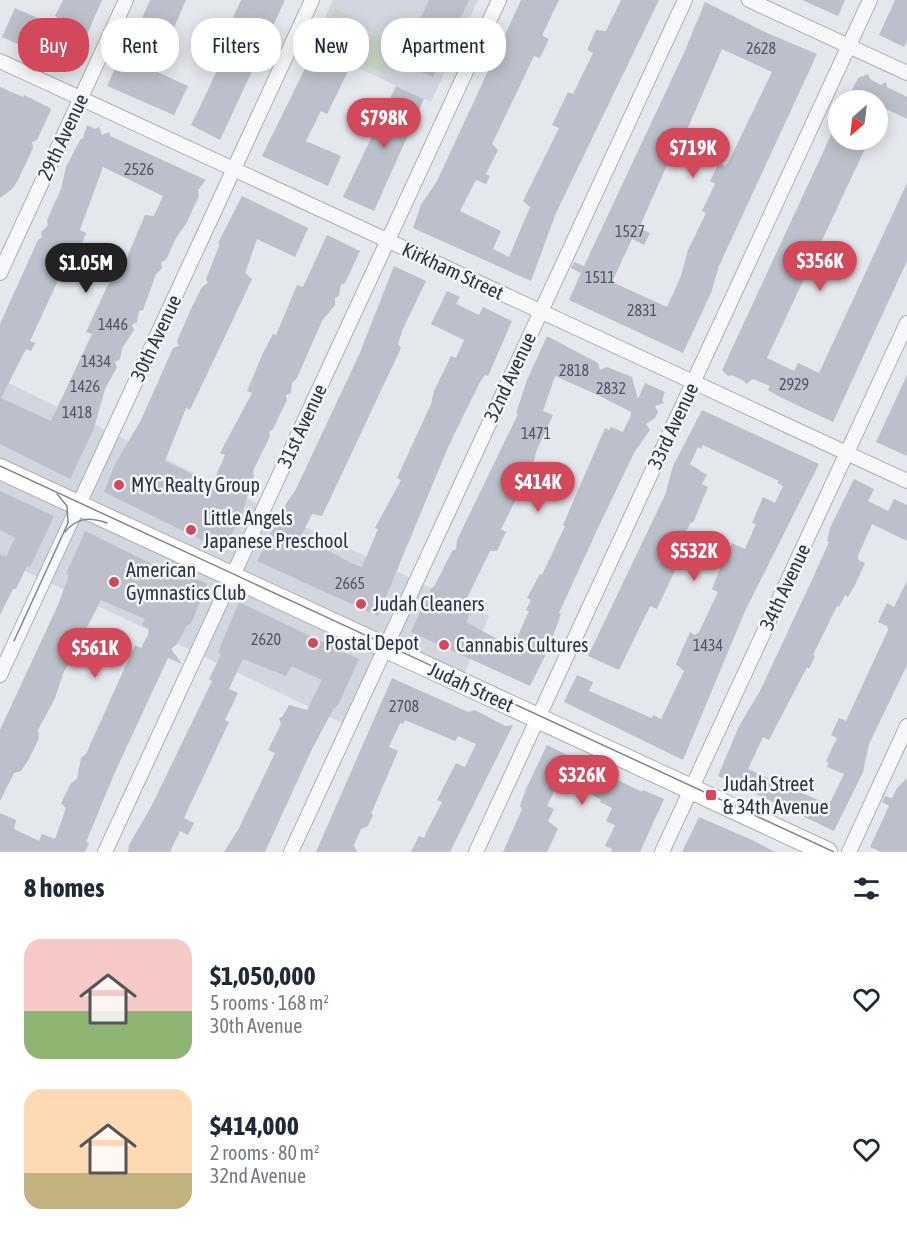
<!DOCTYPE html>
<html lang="en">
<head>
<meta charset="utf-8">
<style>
	:root { --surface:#fff; --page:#f2f2f3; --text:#1f2937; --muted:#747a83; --accent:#d1495b }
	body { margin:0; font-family:"Asap Condensed",sans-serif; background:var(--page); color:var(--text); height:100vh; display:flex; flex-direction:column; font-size:22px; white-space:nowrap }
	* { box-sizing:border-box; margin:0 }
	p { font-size:20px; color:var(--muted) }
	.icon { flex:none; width:33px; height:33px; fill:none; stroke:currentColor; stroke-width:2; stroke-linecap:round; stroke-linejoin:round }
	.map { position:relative; height:852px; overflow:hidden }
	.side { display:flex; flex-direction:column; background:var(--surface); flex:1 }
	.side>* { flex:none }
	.top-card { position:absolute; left:18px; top:18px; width:600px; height:54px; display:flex; gap:12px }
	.needle { width:39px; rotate:208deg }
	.tools { position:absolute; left:828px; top:90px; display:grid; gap:12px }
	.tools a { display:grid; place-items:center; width:60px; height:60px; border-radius:50%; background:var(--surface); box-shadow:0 3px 15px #0003; font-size:30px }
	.price { position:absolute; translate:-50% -51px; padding:0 14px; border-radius:21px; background:var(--accent); color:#fff; font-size:20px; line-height:39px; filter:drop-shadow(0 2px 3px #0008) }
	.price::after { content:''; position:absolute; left:50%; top:36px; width:18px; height:14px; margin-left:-9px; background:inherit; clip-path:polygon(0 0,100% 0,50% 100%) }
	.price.selected { background:#222; color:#fff }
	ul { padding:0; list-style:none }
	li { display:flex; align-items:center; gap:18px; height:150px; padding:0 24px }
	li span { display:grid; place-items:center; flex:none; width:168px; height:120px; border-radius:18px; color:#555 }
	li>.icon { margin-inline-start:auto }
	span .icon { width:72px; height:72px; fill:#fffc; stroke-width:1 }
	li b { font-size:26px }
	h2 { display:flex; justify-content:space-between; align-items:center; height:72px; padding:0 24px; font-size:26px }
	.pill { padding:0 21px; border-radius:24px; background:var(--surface); box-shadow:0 3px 15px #0003; font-size:21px; line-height:54px }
	.pill.selected { background:var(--accent); color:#fff }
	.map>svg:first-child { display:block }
	.built { fill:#d2d6de }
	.green { fill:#c9d6c5 }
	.building { fill:#bbc0ca; fill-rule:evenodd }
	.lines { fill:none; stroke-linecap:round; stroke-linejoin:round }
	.street-casing { stroke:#a9aeb7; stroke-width:16 }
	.secondary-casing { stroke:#a9aeb7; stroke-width:22 }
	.street { stroke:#f7f8fa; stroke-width:14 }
	.secondary { stroke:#fff; stroke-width:20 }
	.tram { stroke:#7d8696; stroke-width:1.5 }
	.poi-dot { fill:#d1495b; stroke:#f4f6f9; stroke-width:2 }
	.labels { text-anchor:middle; stroke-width:5; stroke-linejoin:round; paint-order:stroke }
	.number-label { font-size:16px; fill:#4f5766 }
	.street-label { font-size:20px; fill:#2b3445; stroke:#f4f6f9 }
	.poi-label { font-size:20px; fill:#2b3445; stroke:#f4f6f9; text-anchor:start }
</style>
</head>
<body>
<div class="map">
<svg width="907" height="852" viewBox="0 0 907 852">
	<rect width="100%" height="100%" fill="#e4e7ec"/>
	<g class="built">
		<path d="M333,0H478L431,102L312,46Z"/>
		<path d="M0,379L489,616L461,682L385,648L349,726L0,559Z"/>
	</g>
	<g class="green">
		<path d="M336,9L357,19L340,55L319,45Z"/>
		<path d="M376,35L385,36L397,48L385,74L359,62C356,48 364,40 376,35Z"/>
	</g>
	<g class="building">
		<path d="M63,0H102L72,69L43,56L60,19L55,16Z"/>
		<path d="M150,0H186L169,39L175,42L169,54L147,43L138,63L188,86L174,115L107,86L135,24L139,26Z"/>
		<path d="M241,0H285L220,140L191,125L227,50L231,38L225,35Z"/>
		<path d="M429,0H469L433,77L400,62Z"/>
		<path d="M521,0H559L543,33V36L549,39L540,58L534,56L492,144L498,150L486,174L490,176L486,184L476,180L460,211L501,231L493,249L509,257L530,207L523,201L559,128L552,125L568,92L573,94L593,53L587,50L596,30L606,31L621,0H659L556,213L531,281L413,228L421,205L437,181Z"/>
		<path d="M802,0H845L838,16Z"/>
		<path d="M895,0H907V41L904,47L879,35Z"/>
		<path d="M705,2L767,33L817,54L719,266L711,293L683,353L569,300L581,273L571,268L574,262L584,266L684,53ZM722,49L772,72L728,163L725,166L719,163L710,181L715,184L702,211L706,213L688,250L681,276L667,307L612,282L632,239L644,245L650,233L639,228L667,165L669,166L686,132Z"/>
		<path d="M15,8L40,19L27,48L2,37Z"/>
		<path d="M315,48L351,65L327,114L321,111L306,141L341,156L328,186L262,156Z"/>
		<path d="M868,74L870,79L881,85L886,82L887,87L907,97V119L878,105V100H847L858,78Z"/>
		<path d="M396,86L424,99L374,211L343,197Z"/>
		<path d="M0,87L23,97L24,95L50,108L51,110L37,140L32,142L33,148L18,180L12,189L0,198Z"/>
		<path d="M838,120V140H869L767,358L794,371L798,363L819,373L907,183V261L833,422L782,398L768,390L770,386L753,379L746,384L744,381L732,375L728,376L722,370Z"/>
		<path d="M87,125L95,129L99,127L102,135L109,132L110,136L206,180L198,190L199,196L186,224L176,238L166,260L161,262L162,268L156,274L143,310L139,311L137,322L132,325L134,330L122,348L120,359L115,362L117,367L105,389L94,428L70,479L0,444V324L38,240L42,237L41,232L48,225L47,220L61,189L66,167L80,140L83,138ZM103,167L163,196L154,216L145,215L117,281L112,278L107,287L86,332L92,334L51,421L1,398L26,349L31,351L35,343L30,341L61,274L66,277L76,258L86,233L80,230L81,227Z"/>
		<path d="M242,196L308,228L295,257L257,239L245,273L252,279L246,292L190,410L186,408L165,461L192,474L213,482L225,455L220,453L252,393L247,391L263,353L273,334L276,335L297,285L302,287L304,285L327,235L360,251L345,283L341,285L339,296L335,298V305L322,321L297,378L292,383L291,393L286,395L287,400L273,429L269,432L270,436L253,471L254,476L242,513L224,551L104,492L115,464L141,420L173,348L179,346L177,341L190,311L202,287L208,283L206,279L220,244L218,243Z"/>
		<path d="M394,266L426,281L402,331L398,344L401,348L322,516L312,514L301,536L351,563L362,567L378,529L375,528L401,480L397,478L431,404L434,391L451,356L456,358L464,340L431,324L447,291L460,297L456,304L479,315L483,307L512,321L488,376L485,375L480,382L449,445L378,616L257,561L287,502L295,491L359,355Z"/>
		<path d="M547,336L598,363L600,370L607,367L632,377L638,399L645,383L665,392L662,400L664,403L655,406L658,412L655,418L646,424L650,430L634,453L598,528L559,613L561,614L547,652L530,686L411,632L430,590L435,585L452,551L456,549L457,540L518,414L516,413L527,380ZM555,376L600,396L631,412V415L623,432L611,427L609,430L605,428L563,525L565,526L542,575L540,574L527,598L531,600L526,610L529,611L515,642L503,637L501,641L466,622L474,604L466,600L490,551H497L506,532L501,529L533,466L536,452L553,415L543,411Z"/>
		<path d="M907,375V456L876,442Z"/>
		<path d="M702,410L819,464L745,611L683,760L564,702L577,675L593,682L589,691L652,718L653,715L661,719L684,671L676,664L690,632L695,635L699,632L718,592L712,589L724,558L732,543L745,549L756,524L752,523L763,497L775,503L783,486L777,483L779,481L703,445L701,449L698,447L690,464L707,475L702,484L708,487L693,523L691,522L671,561L678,564L657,609L650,606L619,670L588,656L665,495L673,466Z"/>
		<path d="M854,479L874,489L868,501L888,511L894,499L907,505V541L872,524L858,556V560L865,563L855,585L848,597L845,595L839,607L837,606L813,655L815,656L809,669L807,667L769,740L763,737L748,769L829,805L844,774L827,767L829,763L826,761L837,738L831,735L839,718L846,721L888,630L887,626L878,622L887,603L894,607L907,581V665L869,744L863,772L834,831L718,776L739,726L760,691L812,580L829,542L827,541L830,528Z"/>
		<path d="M0,491L54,516L30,567L27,566L16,589H13L0,615V554L6,557L15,538L0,530Z"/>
		<path d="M85,531L164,570L184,577L185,574L207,584L191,624L187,625L177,644L171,649L182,664L168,658L115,772L86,842L89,843L85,852H0V813L16,820L14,829L39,841L42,834L55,839L66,808L61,803L71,783L77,779L81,758L86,754L135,645L141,648L148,635L149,629L142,625L145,619L101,600L63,674L55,698L38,730L39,738L29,759L21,771L14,773L0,801V730L58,605L69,575L66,574Z"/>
		<path d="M239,602L359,659L338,705L334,708L312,749L265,852H224L239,828L275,753L268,750L281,724L279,718L282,717L289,705L307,710L322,680L291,666L286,676L243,659L229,689L238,693L225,720L229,722L184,818L194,823L188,835L180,831L170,852H128L129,845L152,805L212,681L209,679L221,655L218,652Z"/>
		<path d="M392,678L468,712L475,710L505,726L513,725L450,852H411L419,836L424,838L430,825L442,802L437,800L456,763L465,767L476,744L458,736L455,741L405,720L403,724L400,723L389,747L398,751L371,814L373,815L368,826L361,829L354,845L357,852H316Z"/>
		<path d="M547,745L642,792L643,790L664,799L640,852H611L612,849L605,846L615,825L606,821L612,808L600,802L601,800L591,794L560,779L547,806L554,809L548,821L558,829L547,852H503L522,809L520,806L526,789Z"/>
		<path d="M907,778V852H881L870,847L889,806L882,802L885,796L892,798L897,788Z"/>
		<path d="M699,817L752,840L775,852H682Z"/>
	</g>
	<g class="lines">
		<defs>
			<g id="street">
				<path d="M749,0L907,73"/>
				<path d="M0,61L907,481"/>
				<path d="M0,273L126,0"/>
				<path d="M0,675L312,0"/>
				<path d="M105,852L499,0"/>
				<path d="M291,852L685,0"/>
				<path d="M476,852L870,0"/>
				<path d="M662,852L907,323"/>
				<path d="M849,852L907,726"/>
			</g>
			<path id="secondary" d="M0,469L827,852"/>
		</defs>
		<use href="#street" class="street-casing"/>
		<use href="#secondary" class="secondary-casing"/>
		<use href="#street" class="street"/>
		<use href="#secondary" class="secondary"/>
		<g class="tram">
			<path d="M0,466L834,852"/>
			<path d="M65,532C77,517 90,517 107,523"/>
			<path d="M14,641L68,523L67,506L57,494"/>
		</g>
	</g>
	<g class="poi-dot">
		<circle cx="119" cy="485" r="6"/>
		<circle cx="191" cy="530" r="6"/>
		<circle cx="114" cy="582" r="6"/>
		<circle cx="361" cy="604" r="6"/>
		<circle cx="313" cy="643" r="6"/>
		<circle cx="444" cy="645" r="6"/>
		<rect x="705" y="789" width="12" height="12" rx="3"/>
	</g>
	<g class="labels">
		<g class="number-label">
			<text x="761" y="54">2628</text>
			<text x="139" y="175">2526</text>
			<text x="630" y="237">1527</text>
			<text x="600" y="283">1511</text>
			<text x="642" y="316">2831</text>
			<text x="113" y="330">1446</text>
			<text x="96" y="367">1434</text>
			<text x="574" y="376">2818</text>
			<text x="794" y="390">2929</text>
			<text x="85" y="392">1426</text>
			<text x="611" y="394">2832</text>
			<text x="77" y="418">1418</text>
			<text x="536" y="439">1471</text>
			<text x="350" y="589">2665</text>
			<text x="266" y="645">2620</text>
			<text x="708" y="651">1434</text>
			<text x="404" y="712">2708</text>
		</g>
		<g class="street-label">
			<text transform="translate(63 137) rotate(-65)" y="7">29th Avenue</text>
			<text transform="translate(453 271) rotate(25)" y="7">Kirkham Street</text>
			<text transform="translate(156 338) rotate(-65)" y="7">30th Avenue</text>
			<text transform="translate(510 377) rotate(-65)" y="7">32nd Avenue</text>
			<text transform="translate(302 426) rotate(-65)" y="7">31st Avenue</text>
			<text transform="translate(673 426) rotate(-65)" y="7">33rd Avenue</text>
			<text transform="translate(785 587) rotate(-65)" y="7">34th Avenue</text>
			<text transform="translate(471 687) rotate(25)" y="7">Judah Street</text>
		</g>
		<g class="poi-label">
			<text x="131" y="492">MYC Realty Group</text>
			<text x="203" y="525">Little Angels<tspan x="203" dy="23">Japanese Preschool</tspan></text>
			<text x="126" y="577">American<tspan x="126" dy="23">Gymnastics Club</tspan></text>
			<text x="373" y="611">Judah Cleaners</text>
			<text x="325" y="650">Postal Depot</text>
			<text x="456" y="652">Cannabis Cultures</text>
			<text x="723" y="791">Judah Street<tspan x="723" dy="23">&amp; 34th Avenue</tspan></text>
		</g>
	</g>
</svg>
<div class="tools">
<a><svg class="needle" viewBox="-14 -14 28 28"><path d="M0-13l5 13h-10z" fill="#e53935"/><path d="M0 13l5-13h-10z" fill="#747a83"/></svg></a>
</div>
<b class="price" style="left:384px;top:149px">$798K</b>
<b class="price" style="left:693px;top:179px">$719K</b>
<b class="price" style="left:820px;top:292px">$356K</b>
<b class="price selected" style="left:86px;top:294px">$1.05M</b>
<b class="price" style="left:538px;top:513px">$414K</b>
<b class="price" style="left:694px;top:582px">$532K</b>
<b class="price" style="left:95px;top:679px">$561K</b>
<b class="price" style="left:582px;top:806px">$326K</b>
<div class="top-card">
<a class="pill selected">Buy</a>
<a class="pill">Rent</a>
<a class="pill">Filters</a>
<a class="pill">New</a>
<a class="pill">Apartment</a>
</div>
</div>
<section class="side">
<h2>8 homes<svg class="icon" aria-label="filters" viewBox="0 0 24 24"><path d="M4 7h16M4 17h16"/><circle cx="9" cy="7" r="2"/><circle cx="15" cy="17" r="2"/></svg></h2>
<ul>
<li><span style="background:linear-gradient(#f6c9c9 60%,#8fb573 0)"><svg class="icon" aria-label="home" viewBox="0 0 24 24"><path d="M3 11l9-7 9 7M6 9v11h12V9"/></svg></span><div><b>$1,050,000</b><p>5 rooms · 168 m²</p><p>30th Avenue</p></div><svg class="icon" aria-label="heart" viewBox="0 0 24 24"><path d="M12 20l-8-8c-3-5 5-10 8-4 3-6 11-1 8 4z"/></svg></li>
<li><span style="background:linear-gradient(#ffd9b3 70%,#c2b280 0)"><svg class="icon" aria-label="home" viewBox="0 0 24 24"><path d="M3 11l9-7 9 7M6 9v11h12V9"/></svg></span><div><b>$414,000</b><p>2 rooms · 80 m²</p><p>32nd Avenue</p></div><svg class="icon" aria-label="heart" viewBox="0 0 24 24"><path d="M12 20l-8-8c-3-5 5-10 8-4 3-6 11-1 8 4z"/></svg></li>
</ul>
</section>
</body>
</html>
